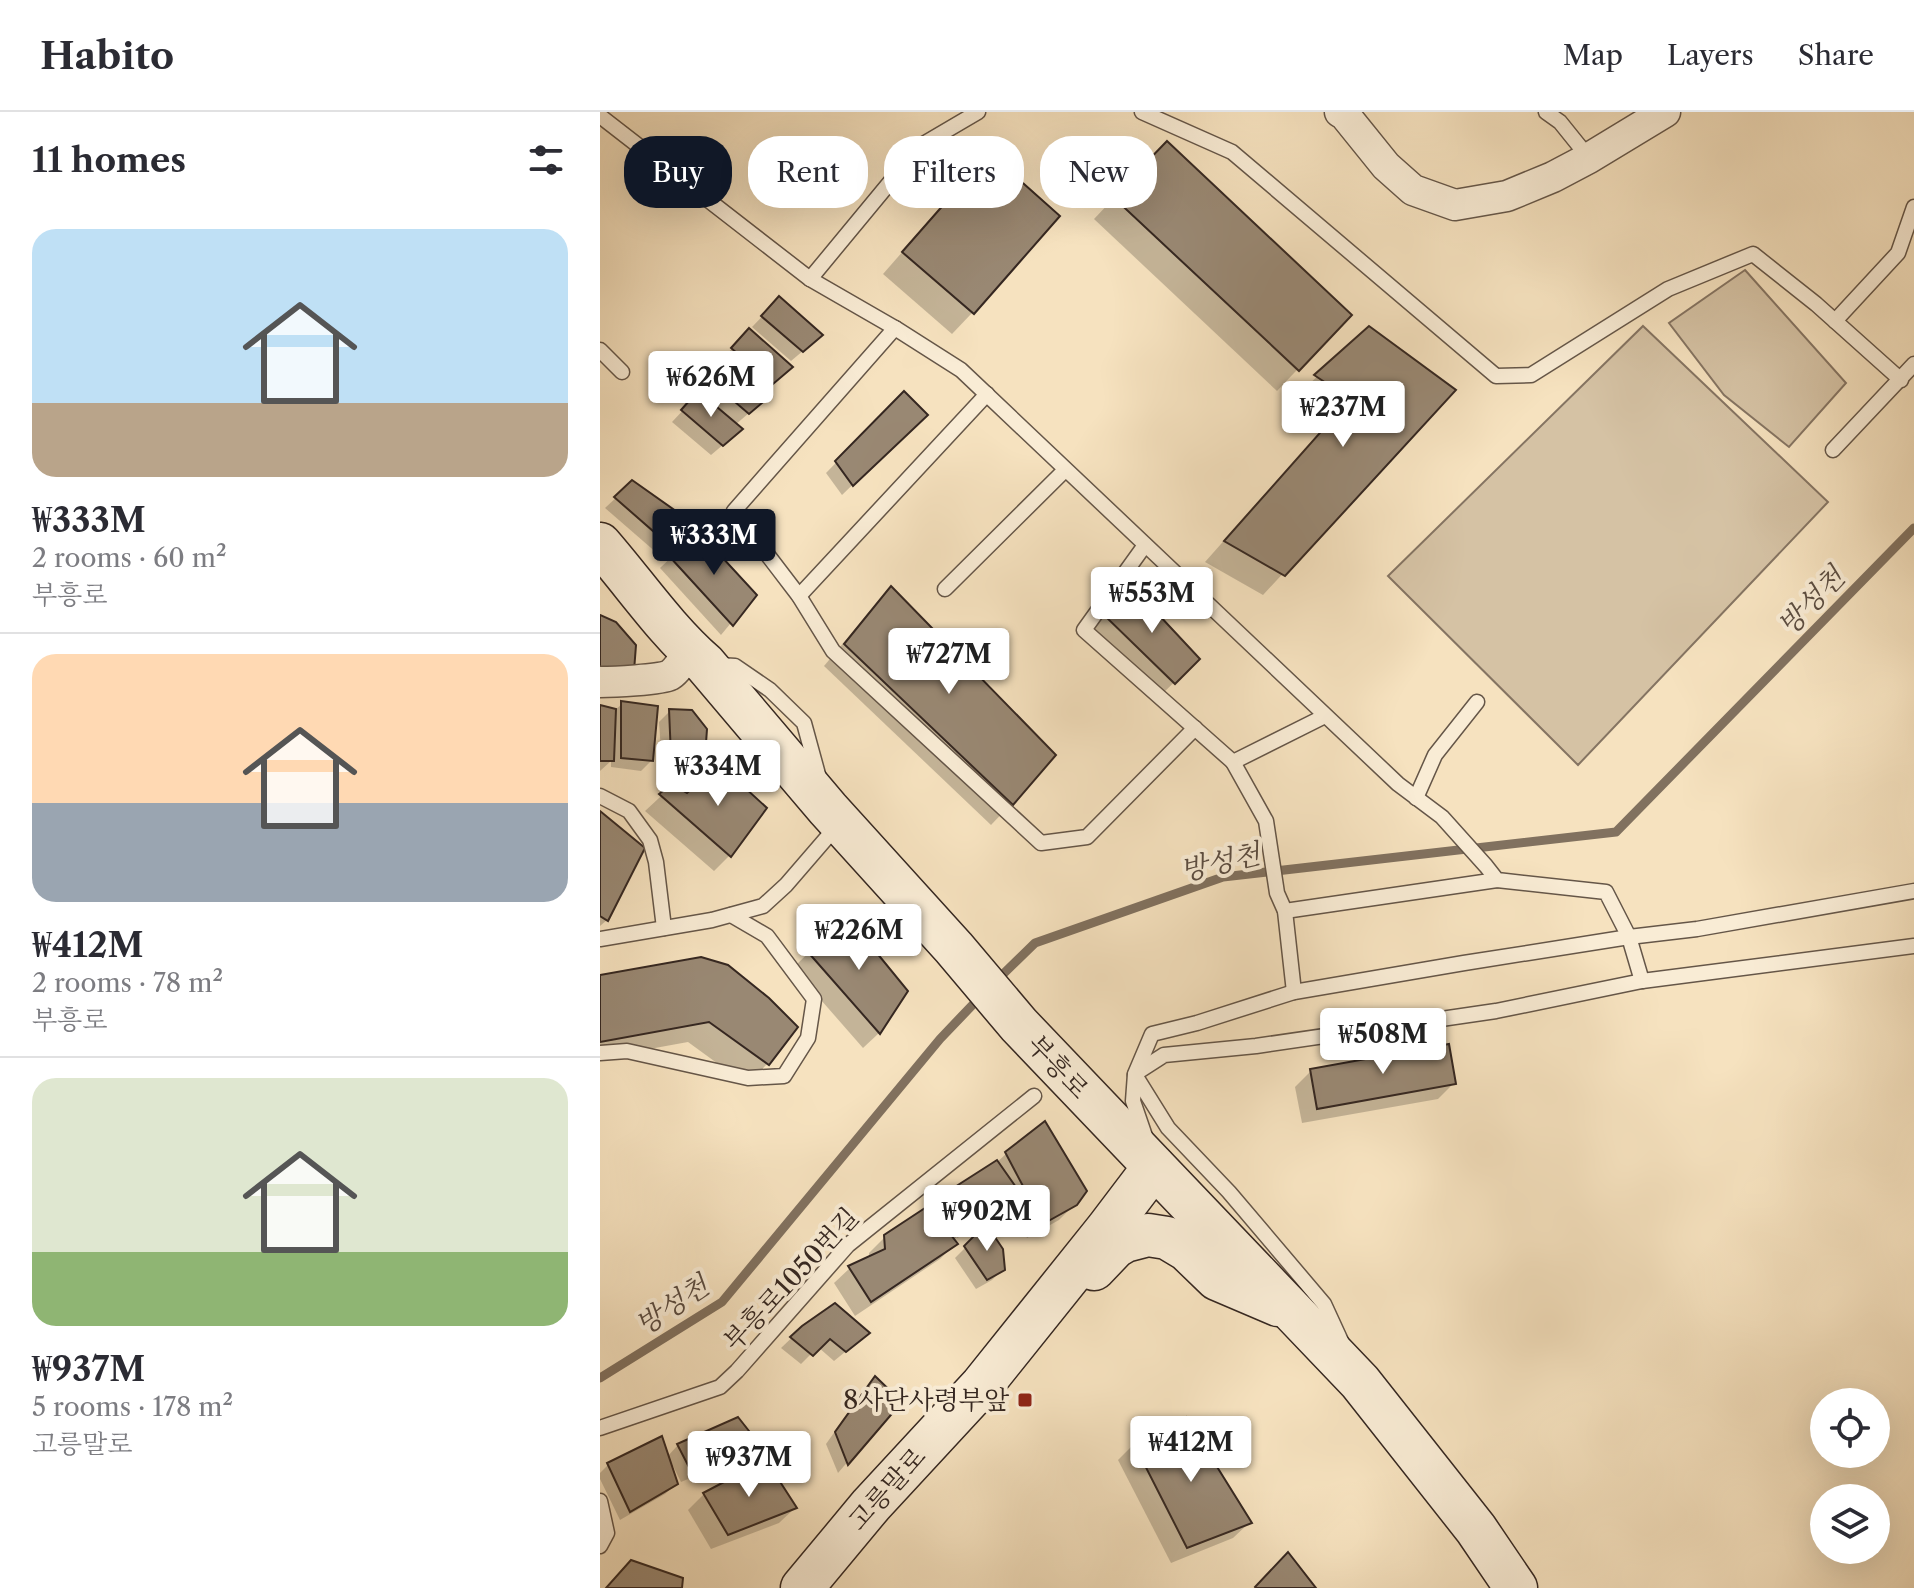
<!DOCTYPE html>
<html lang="en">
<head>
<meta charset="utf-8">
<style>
	:root { --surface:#fff; --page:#f2f2f3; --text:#2b2b33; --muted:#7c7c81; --line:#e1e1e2; --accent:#111827 }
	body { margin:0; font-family:"Libre Caslon Text","Noto Serif KR",serif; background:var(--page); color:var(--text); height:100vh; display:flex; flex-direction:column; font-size:30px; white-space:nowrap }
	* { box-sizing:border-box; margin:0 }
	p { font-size:26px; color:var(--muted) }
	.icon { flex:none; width:44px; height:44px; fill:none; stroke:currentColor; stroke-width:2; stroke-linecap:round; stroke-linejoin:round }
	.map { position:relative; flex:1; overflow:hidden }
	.sheet { display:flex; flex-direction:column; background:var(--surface); width:600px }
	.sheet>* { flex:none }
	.hud { position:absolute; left:24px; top:24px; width:760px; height:72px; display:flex; gap:16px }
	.controls { position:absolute; left:1210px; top:1276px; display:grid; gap:16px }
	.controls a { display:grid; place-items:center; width:80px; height:80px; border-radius:50%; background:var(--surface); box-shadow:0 8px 32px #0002; font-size:40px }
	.price { position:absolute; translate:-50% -68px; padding:0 18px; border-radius:8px; background:#fff; color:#222; font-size:26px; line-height:52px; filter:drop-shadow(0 2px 4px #0008) }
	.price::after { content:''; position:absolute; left:50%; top:48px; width:24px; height:18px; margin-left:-12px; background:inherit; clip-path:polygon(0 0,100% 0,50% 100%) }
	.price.current { background:var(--accent); color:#fff }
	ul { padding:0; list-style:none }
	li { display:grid; align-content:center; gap:16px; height:424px; padding:0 32px }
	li+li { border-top:2px solid var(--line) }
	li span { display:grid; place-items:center; height:248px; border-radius:24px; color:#555 }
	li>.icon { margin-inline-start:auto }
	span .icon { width:144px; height:144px; fill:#fffc; stroke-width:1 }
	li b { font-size:34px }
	h2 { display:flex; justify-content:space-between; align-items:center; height:96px; padding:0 32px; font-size:34px }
	.chip { padding:0 28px; border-radius:32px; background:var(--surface); box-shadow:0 8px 32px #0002; font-size:28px; line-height:72px }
	.chip.current { background:var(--accent); color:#fff }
	header { display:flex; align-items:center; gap:48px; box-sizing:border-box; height:112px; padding:0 40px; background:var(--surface); border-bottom:2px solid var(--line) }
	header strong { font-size:38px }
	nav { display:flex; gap:44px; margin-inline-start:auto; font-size:28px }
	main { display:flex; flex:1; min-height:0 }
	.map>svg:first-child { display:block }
	.green { fill:#d5c2a4; stroke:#857462; stroke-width:2 }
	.shadow { fill:#0003 }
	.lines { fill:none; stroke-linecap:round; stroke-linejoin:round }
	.stream { stroke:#81715f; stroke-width:9 }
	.building { fill:#998873; stroke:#352721; stroke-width:2 }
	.lane-casing { stroke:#655648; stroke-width:17 }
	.street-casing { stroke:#655648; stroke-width:33 }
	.secondary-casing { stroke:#352721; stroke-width:45 }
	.lane { stroke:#f9ecd5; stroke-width:14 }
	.street { stroke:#f9ecd5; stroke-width:30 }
	.secondary { stroke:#f9ecd5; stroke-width:42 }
	.poi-dot { fill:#8f2418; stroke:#f9ecd5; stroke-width:3 }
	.labels { text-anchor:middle; stroke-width:8; stroke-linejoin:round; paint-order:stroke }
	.street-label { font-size:26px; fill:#352721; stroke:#f9ecd5 }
	.poi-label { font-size:26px; fill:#352721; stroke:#f9ecd5; text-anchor:end }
	.water-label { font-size:28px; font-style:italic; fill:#5b4c40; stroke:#f9ecd5 }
</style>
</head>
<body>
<header>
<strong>Habito</strong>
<nav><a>Map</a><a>Layers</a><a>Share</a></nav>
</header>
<main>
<section class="sheet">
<h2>11 homes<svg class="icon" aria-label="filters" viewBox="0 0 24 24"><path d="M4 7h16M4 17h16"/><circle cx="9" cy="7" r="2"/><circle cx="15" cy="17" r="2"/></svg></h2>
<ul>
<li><span style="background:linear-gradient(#bfe0f5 70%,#b9a48a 0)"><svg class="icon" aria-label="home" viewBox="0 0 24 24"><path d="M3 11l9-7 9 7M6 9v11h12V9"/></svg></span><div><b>₩333M</b><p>2 rooms · 60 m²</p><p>부흥로</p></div></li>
<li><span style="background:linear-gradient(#ffd9b3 60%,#9aa5b1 0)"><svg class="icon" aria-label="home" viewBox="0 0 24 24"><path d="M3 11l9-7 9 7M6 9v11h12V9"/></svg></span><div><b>₩412M</b><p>2 rooms · 78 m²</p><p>부흥로</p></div></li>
<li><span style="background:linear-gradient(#dfe7d0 70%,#8fb573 0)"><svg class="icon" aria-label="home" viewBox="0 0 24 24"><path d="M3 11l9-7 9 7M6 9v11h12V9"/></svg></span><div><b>₩937M</b><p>5 rooms · 178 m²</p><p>고릉말로</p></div></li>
</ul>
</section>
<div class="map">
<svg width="1314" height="1476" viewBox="0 0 1314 1476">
	<rect width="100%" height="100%" fill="#f6e2bf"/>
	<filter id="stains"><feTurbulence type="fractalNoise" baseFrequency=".0025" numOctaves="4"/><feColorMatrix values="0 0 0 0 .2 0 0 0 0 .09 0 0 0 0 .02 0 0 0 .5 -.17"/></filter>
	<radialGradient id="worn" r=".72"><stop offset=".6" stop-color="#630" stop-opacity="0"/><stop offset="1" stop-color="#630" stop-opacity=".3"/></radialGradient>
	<g class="green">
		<path d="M1145,158L1246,271L1189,335L1124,283L1069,211Z"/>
		<path d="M1043,214L1228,390L978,653L788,464Z"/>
	</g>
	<g class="shadow">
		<path d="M389,44L458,104L372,201L352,222L283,162L368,65Z"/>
		<path d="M546,52L749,203L677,279L494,107Z"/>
		<path d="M179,187L210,233L191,249L152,215Z"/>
		<path d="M769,217L853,278L663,483L605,450L731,308L695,285Z"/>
		<path d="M149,219L180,265L161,281L156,295L135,313L130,327L111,343L72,310L101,279L99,277L125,249L122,247Z"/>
		<path d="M304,281L325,303L242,383L226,361Z"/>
		<path d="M32,371L68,431L58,442L5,396Z"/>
		<path d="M97,421L154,483L121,523L60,456Z"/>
		<path d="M530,475L598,547L558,586L491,522L514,490Z"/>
		<path d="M291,477L454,643L411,692L391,713L224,554L271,498Z"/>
		<path d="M22,592L51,649L41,659L11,655V649L0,659V595L14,599Z"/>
		<path d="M69,600L103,644L93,654H62L59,610Z"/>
		<path d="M72,674L88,684L164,697L129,744L114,759L45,699Z"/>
		<path d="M0,702L7,808L0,814Z"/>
		<path d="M245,805L306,880L279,921L263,936L193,856Z"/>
		<path d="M0,865L195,916L167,952L147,973L88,930L0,946Z"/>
		<path d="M711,959L854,971L838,987L702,1011L695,975Z"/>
		<path d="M445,1012L476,1091L459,1108L427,1126L406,1087L353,1128L355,1132L340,1147L255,1204L234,1171L250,1156L269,1146V1141L285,1125L327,1098L334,1091L396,1051L406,1042Z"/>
		<path d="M386,1115L402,1158L392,1168L376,1177L355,1146Z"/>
		<path d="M203,1215L267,1222L234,1249L218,1235L201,1252L181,1236Z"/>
		<path d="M275,1267L299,1290L238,1361L226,1332L265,1277Z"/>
		<path d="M585,1308L649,1411L633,1426L571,1451L518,1348L534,1332Z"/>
		<path d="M157,1332L147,1342L81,1370L71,1350L69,1351L76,1372L65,1382L20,1408L0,1367V1361L8,1353L67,1345L78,1333Z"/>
		<path d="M104,1382L195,1396L179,1411L111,1437L88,1398Z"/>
	</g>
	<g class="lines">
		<g class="stream">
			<path d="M397,868L435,831L623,765L1016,720L1314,416"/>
			<path d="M0,1266L122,1190L340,927L381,884"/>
		</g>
	</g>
	<g class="building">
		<path d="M567,29L752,203L699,259L513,85Z"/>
		<path d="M389,41L460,104L374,202L302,140Z"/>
		<path d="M179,184L223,223L203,240L161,204Z"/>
		<path d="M769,214L856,278L685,464L624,429L750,287L714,263Z"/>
		<path d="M149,216L193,255L173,272L131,236Z"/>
		<path d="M125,246L169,285L149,302L107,266Z"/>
		<path d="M98,279L143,317L123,334L81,298Z"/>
		<path d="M304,279L328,303L253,374L235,349Z"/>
		<path d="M32,368L90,409L69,433L14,385Z"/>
		<path d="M97,418L157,483L133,514L69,444Z"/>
		<path d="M530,472L600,547L575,572L506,505Z"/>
		<path d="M291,474L456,643L413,693L244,532Z"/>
		<path d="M0,503L16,510L36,533L34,559L0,556Z"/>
		<path d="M21,589L58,594L53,649L21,646Z"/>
		<path d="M0,593L16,597L14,649H0Z"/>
		<path d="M69,597L92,598L107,617L105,645L71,644Z"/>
		<path d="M119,652L167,696L131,745L59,682L72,672L87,681Z"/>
		<path d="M0,699L45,736L8,809L0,804Z"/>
		<path d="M245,802L308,879L280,922L207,839Z"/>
		<path d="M101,845L128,853L169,886L198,915L169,953L109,910L0,930V863Z"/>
		<path d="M849,932L856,972L717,997L710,957Z"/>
		<path d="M445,1009L487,1079L477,1093L443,1112L405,1040Z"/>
		<path d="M397,1048L418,1078L358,1124L333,1089Z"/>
		<path d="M328,1094L358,1132L271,1190L248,1154L285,1137L284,1123Z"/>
		<path d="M386,1112L403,1137L405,1158L387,1168L364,1134Z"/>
		<path d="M235,1191L270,1221L246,1240L230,1227L213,1244L190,1225L202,1214Z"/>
		<path d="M275,1264L302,1290L248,1353L235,1320Z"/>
		<path d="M138,1305L160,1333L92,1361L77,1332Z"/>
		<path d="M586,1305L652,1411L587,1436L533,1330Z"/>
		<path d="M62,1324L78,1372L30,1400L7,1351Z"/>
		<path d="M166,1348L197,1396L128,1423L103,1381Z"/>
		<path d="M688,1440L716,1476H656L655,1475Z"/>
		<path d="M31,1448L83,1466L82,1476H6Z"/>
	</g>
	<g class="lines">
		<defs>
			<g id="lane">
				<path d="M542,0L632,40L896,264L931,263L1068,177L1153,142L1216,192L1301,268"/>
				<path d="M946,0L960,10L989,46"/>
				<path d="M0,4L210,167L295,216L361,258L798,672L842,705L886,754L897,768L1006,780L1029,825L1042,869"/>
				<path d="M210,167L320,34L378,0"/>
				<path d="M1235,209L1298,141L1314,95"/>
				<path d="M295,216L134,399L199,484L233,539L441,731L487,725L595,616"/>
				<path d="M0,238L22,260"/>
				<path d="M1233,338L1314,252"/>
				<path d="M545,433L484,518L633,650L725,604"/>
				<path d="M345,477L465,358"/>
				<path d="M199,484L387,282"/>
				<path d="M119,553L135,554L170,578L204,611L219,666"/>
				<path d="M633,650L666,709L677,781L685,799L694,880"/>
				<path d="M0,684L29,699L50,728L56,750L64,816"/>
				<path d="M816,686L835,643L877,590"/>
				<path d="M685,799L897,768"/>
				<path d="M0,827L112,808L163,794L186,773L230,722L238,714"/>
				<path d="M0,941L27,939L148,966L184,964L208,926L214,887L167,824L131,803"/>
				<path d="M536,961L564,943L656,934L896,899L1042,869L1314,834"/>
				<path d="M535,963L568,1016L629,1080L724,1192L741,1229"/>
				<path d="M545,1024L533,989L535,962L552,922L597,911L694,880L864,851L1029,825L1097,817L1314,779"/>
				<path d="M0,1316L120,1275L137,1259L248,1133L434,984"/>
				<path d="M0,1389L7,1421L0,1434"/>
			</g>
			<g id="street">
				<path d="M740,0L744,2L786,54L813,78L855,93L907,84L953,65L989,46L1065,0"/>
				<path d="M0,570C12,570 60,568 70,563C78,558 84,546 89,538"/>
			</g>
			<g id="secondary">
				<path d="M0,432C35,472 65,517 105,552L228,697L354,836L419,913L760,1270L876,1417L916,1476"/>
				<path d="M494,1157L515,1135L525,1129L548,1123L567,1126L587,1138L617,1167L678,1193"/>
				<path d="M202,1476L271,1393L382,1273L507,1117L554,1055"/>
			</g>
		</defs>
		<use href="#lane" class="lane-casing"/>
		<use href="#street" class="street-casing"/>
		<use href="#secondary" class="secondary-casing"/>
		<use href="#lane" class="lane"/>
		<use href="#street" class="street"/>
		<use href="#secondary" class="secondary"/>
	</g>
	<rect class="poi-dot" x="417" y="1280" width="16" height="16" rx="4"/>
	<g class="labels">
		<g class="street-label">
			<text transform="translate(458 955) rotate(47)" y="9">부흥로</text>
			<text transform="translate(191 1167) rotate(-47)" y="9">부흥로1050번길</text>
			<text transform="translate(287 1377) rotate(-48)" y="9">고릉말로</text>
		</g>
		<g class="poi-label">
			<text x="409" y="1297">8사단사령부앞</text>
		</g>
		<g class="water-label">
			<text transform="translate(1211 489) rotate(-46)" y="10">방성천</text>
			<text transform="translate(620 750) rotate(-13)" y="10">방성천</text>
			<text transform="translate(72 1193) rotate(-34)" y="10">방성천</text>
		</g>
	</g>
	<rect width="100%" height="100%" filter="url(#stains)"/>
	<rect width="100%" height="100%" fill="url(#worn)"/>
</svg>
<div class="controls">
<a><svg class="icon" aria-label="locate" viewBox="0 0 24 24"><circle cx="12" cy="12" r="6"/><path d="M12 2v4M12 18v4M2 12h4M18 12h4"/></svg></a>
<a><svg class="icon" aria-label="layers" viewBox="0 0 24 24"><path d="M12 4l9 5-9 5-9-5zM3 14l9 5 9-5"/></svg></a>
</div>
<b class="price" style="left:111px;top:307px">₩626M</b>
<b class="price" style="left:743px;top:337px">₩237M</b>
<b class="price current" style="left:114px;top:465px">₩333M</b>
<b class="price" style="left:552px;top:523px">₩553M</b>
<b class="price" style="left:349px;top:584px">₩727M</b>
<b class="price" style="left:118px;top:696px">₩334M</b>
<b class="price" style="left:259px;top:860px">₩226M</b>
<b class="price" style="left:783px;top:964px">₩508M</b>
<b class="price" style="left:387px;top:1141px">₩902M</b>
<b class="price" style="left:591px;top:1372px">₩412M</b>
<b class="price" style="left:149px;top:1387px">₩937M</b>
<div class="hud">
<a class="chip current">Buy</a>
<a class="chip">Rent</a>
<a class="chip">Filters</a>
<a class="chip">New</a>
</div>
</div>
</main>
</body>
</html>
